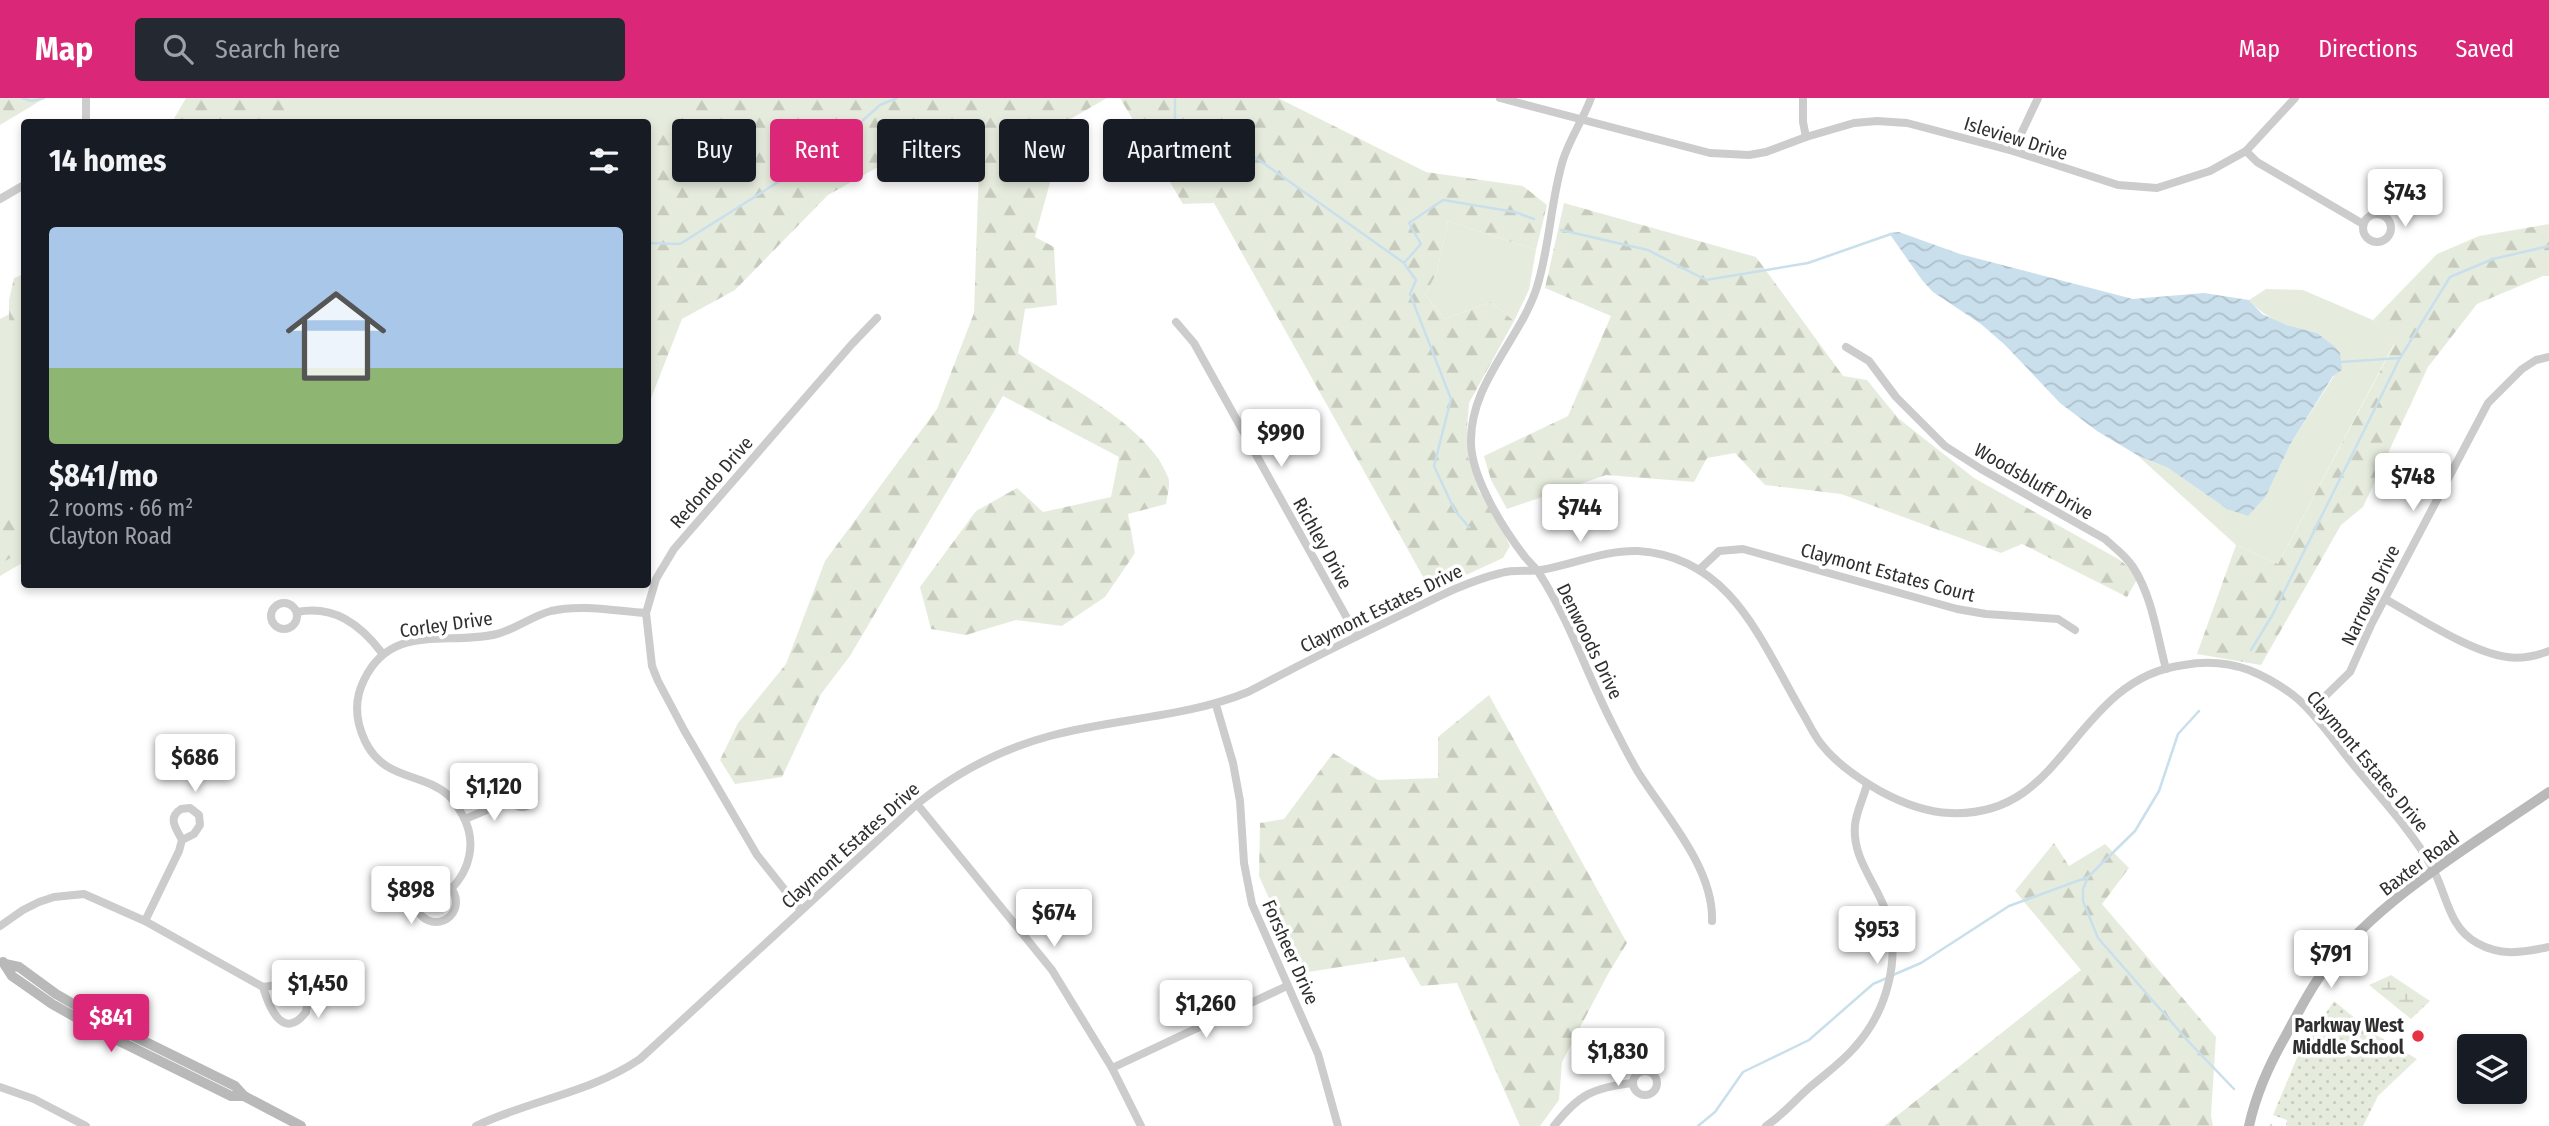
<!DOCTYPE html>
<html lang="en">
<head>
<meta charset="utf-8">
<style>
	:root { --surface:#171b24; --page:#242831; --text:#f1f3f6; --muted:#9ea1a6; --line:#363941; --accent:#db2777 }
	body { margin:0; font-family:"Fira Sans Condensed",sans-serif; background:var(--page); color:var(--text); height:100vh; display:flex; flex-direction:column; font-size:26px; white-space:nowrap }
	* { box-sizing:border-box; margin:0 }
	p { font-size:23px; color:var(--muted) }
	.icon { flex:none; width:38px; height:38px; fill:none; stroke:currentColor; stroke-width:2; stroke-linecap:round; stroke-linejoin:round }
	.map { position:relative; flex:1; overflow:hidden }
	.details { position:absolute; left:21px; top:21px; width:630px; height:469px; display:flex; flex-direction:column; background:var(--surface); border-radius:7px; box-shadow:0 4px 10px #0003 }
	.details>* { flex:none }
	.hud { position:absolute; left:672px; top:21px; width:665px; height:63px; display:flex; gap:14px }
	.buttons { position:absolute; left:2457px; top:936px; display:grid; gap:14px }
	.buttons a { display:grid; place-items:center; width:70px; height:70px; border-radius:7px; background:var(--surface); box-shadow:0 4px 10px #0003; font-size:35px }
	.price { position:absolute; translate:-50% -60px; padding:0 16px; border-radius:7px; background:#fff; color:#222; font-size:23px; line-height:46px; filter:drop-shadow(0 2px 4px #0008) }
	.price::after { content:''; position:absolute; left:50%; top:42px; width:21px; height:16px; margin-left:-10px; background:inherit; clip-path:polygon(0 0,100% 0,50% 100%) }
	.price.active { background:var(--accent); color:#fff }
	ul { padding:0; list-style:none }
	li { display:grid; align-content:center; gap:14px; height:371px; padding:0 28px }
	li+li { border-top:2px solid var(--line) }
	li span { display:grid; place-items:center; height:217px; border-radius:7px; color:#555 }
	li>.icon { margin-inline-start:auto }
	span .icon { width:126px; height:126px; fill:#fffc; stroke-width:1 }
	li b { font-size:30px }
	h2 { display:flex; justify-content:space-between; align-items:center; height:84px; padding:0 28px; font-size:30px }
	.pill { padding:0 24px; border-radius:7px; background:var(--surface); box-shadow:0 4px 10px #0003; font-size:24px; line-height:63px }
	.pill.active { background:var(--accent); color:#fff }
	header { display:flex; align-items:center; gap:42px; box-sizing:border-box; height:98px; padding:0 35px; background:var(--accent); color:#fff }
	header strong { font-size:33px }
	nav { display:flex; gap:38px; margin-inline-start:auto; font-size:24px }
	.search { width:490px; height:63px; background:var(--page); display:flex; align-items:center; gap:18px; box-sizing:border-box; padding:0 24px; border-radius:7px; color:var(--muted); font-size:26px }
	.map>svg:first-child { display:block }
	.grass { fill:#e6ecdd }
	.forest { fill:url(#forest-firs) }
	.wetland { fill:url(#wetland-marsh) }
	.park { fill:url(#park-dots) }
	.water { fill:url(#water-waves) }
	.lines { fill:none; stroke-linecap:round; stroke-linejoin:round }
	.stream { stroke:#c9dfec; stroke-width:2.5 }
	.minor { stroke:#ccc; stroke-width:8 }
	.secondary { stroke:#b9b9b9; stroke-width:10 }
	.poi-dot { fill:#e63243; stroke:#fff; stroke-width:2.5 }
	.labels { text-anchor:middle; stroke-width:7; stroke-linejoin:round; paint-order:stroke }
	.street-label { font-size:19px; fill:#2f2f2f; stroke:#fff }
	.poi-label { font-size:19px; font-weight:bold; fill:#2f2f2f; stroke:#fff; text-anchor:end }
</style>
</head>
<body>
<header>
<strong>Map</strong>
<div class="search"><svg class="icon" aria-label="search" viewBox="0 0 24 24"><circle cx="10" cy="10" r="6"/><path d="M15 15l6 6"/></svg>Search here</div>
<nav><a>Map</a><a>Directions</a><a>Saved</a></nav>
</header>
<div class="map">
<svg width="2549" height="1028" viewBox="0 0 2549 1028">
	<defs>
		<pattern id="forest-firs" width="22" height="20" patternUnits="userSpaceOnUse" patternTransform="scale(1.75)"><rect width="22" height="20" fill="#e6ecdd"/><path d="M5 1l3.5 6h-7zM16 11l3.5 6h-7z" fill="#c6cbbe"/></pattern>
		<pattern id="wetland-marsh" width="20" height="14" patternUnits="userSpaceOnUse" patternTransform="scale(1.75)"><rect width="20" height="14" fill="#e6ecdd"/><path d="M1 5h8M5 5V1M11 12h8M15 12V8" fill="none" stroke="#c6cbbe"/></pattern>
		<pattern id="park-dots" width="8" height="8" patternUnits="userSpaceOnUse" patternTransform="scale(1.75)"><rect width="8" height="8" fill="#e6ecdd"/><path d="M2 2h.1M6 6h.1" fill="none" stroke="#c6cbbe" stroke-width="1.8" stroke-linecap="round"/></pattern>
		<pattern id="water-waves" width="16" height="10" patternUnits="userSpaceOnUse" patternTransform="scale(1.75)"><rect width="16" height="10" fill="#c9dfec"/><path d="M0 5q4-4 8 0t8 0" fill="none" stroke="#adc0cb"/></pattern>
	</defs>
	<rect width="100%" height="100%" fill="#fff"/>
	<g class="grass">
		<path d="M204,0H852L648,115V24H199Z"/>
		<path d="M1448,123L1536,152L1529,192L1514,223L1491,204L1445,221L1425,197L1437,174Z"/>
		<path d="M2266,191L2303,192L2373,222L2394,246L2278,466L2236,447L2137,357L2168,370L2227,411L2266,398L2291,345L2334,278L2317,235C2289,228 2269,224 2249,202Z"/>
		<path d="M24,208V464L0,478V221Z"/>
	</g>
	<g class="forest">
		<path d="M0,0H45L0,27Z"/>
		<path d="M186,0H309L281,24H172Z"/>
		<path d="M681,0H1107L1067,23L1035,139L1054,149L1057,207L1025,211L1018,255C1062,286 1149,327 1168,379C1171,386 1167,398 1166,406L1128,416L1135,455L1105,499L1062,528L1016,522L966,537L931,531L920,489L976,413L1017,390L1043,414L1111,399L1119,359L1003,298L850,558L821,596L782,679L735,686L720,662L738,625L786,566L825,463L937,311L974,215L980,37L905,54L828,97L735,192L682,221L648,308V90L660,78L653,30Z"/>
		<path d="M1120,0H1278L1426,74L1523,88L1547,107L1536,152L1448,123L1437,174L1425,197L1445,221L1491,204L1514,223L1469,305L1467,330L1468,359L1479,393L1499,424L1510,448L1503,460L1431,493L1214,105L1183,106Z"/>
		<path d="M1564,105L1756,159L1843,278L1867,282L1898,320L1974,380L2120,462L2139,478L2127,499L2022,446L2001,455L1841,396L1765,387L1735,355L1707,360L1694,384L1606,377L1507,411L1491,382L1484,358L1568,318L1611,218L1545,190Z"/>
		<path d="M2549,126V178H2543L2477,206L2428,269L2363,409L2341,427L2261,567L2197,556L2236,447L2278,466L2394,247L2373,222L2437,156L2479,138Z"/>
		<path d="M24,176V237L9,226V202L14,180Z"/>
		<path d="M24,404V452L0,466V421Z"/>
		<path d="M1489,597L1627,845L1608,876L1562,964L1559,1002L1540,1028H1520L1457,885L1421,888L1404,859L1302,875L1259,778L1260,725L1284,721L1333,655L1378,682L1438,680V639Z"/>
		<path d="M2054,745L2069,768L2105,746L2129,770L2102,806L2216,939L2211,1017L2213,1028H1884L2081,872L2015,793Z"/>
	</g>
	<path class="wetland" d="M2391,877L2430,903L2411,921L2369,887Z"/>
	<path class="park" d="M2334,903L2373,935L2417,961L2378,998L2363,1028H2286L2287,1022L2273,1017L2299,955Z"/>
	<path class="water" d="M1899,134L1960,156L2133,201L2204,195L2249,202L2262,216L2287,227L2317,235L2334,248L2340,255L2342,272L2333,278L2291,345L2266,398L2248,418L2227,411L2168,370L2137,357L2097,333L2060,305L2005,247L1981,226L1933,194L1922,182L1889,135Z"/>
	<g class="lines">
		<g class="stream">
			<path d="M22,0L32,3L44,0"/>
			<path d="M1175,0V27L1238,47L1404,165L1421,146L1409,125L1443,102L1515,114L1534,121"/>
			<path d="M1561,132L1648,152L1706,182L1808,165L1891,136"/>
			<path d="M648,145L680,146L832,50L880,7L897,0"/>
			<path d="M1405,167L1416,182L1410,196L1451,301L1434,368L1455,413L1469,429"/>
			<path d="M2341,264L2400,260L2450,179L2493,161L2549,148"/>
			<path d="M2251,552L2273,516L2399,262"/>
			<path d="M2199,613L2178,636L2159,693L2135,733L2088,779L2083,791V803L2098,840L2188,943L2234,991"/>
			<path d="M1893,877L1921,865L2009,808L2088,779"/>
			<path d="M2271,1027V1028"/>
			<path d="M1698,1028L1715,1014L1743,974L1809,942L1873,886L1887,880"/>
		</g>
		<g class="minor">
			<path d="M86,0V24"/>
			<path d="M1500,0L1710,55L1749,57L1766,54L1806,39L1854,25L1877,23L1907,25L2013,53L2118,87L2157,90L2210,73L2246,53L2295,0"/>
			<path d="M1591,0C1583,22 1570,40 1563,62C1550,105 1550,150 1536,192C1518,244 1469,287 1471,346C1472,381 1504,432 1525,459C1530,465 1535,469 1539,475C1570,523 1587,577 1613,627C1621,643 1629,659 1638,674C1665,717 1714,770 1712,823"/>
			<path d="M1803,0V24L1806,39"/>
			<path d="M2013,53L2038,0"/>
			<path d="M2246,53L2257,64L2363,126"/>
			<path d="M0,101L24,87"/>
			<circle cx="2377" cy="130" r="14"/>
			<path d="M1176,224L1194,245L1357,538"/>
			<path d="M1846,249L1869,263L1896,299L1945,348L1981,371L2105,441C2115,450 2126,458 2133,469C2152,498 2157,537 2166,571"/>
			<path d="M1699,472L1719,453L1743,451L1957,511L1986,516L2058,521L2075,532"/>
			<path d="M2385,501C2418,519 2470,554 2507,559C2521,561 2536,558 2549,553"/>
			<circle cx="284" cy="518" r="13"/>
			<path d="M297,514C334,507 360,526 382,555"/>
			<path d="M1216,607L1233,665L1240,703L1244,765L1252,806L1318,956L1338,1028"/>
			<path d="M2310,613L2350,574L2371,527L2488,305L2522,271L2536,262L2549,259"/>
			<circle cx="522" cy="697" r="12"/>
			<path d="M917,706L1052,872L1112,970L1141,1028"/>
			<path d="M465,721L511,702"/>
			<circle cx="436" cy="804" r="20"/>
			<path d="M451,791C470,772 477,744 463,718C459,711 454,702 448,697C422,674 384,683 365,643C355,622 354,602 364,582C392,524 447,548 497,536C516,531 532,518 551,513C581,506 615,513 646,515"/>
			<path d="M800,811L757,757L684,632L658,583L652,568L646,515L656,481L674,451L852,246L877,220"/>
			<path d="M145,823L179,753L182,742C176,730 167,720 181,711L190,710L199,717L200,727L194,736L182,742"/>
			<path d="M0,828L23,812L39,804L54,799L84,796L145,823L263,889L290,885L304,892L308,900L306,914C283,944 269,909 263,889"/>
			<path d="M1112,970L1287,888"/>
			<circle cx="1645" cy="985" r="12"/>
			<path d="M0,989L34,1001L86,1028"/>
			<path d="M476,1028C530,1002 590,995 640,961L917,706C957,674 1001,651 1050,638C1116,620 1184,620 1248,594C1299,567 1351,541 1403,516C1436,500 1465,484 1501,475C1515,471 1528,474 1541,472C1575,466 1604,452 1638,453C1734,459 1763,549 1805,619C1810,628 1815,639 1822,647C1837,666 1859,681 1880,693C1902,705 1924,714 1950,715C2039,719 2060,645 2117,597C2136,581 2160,570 2184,567C2205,563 2229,565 2249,572C2266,579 2285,590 2299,602C2319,620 2335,644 2352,665C2379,698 2411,732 2432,769C2447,796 2448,829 2477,845C2502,859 2523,854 2549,849"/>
			<path d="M1554,1028C1579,996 1593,990 1632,985"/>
			<path d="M1766,1028C1783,1017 1795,1002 1810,989C1825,976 1841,965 1854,950C1887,914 1903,858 1885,811C1874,782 1852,759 1855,727C1856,714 1864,699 1867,686"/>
		</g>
		<g class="secondary">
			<path d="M3,864L12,878L52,906L111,939L231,998H244"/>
			<path d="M5,866L19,869L56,896L101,922L235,988L244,998L301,1028"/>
			<path d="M2249,1028C2256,996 2269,967 2285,939C2297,917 2308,894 2323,874C2382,798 2471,748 2549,694"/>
		</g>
	</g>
	<circle class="poi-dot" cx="2418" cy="938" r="7"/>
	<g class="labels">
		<g class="street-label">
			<text transform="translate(2016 40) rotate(17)" y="7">Isleview Drive</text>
			<text transform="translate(2034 383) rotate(30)" y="7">Woodsbluff Drive</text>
			<text transform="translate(711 384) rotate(-49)" y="7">Redondo Drive</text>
			<text transform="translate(1323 445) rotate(61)" y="7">Richley Drive</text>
			<text transform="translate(1888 474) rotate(15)" y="7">Claymont Estates Court</text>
			<text transform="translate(2370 497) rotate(-64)" y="7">Narrows Drive</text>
			<text transform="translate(1381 510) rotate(-26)" y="7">Claymont Estates Drive</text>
			<text transform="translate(446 526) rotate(-8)" y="7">Corley Drive</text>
			<text transform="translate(1590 543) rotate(64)" y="7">Denwoods Drive</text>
			<text transform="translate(2368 663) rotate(50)" y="7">Claymont Estates Drive</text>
			<text transform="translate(850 747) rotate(-42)" y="7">Claymont Estates Drive</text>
			<text transform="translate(2419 765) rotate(-37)" y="7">Baxter Road</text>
			<text transform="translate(1291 854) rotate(66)" y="7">Forsheer Drive</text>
		</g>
		<g class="poi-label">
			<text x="2404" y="934">Parkway West<tspan x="2404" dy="22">Middle School</tspan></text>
		</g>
	</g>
</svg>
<div class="buttons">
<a><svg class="icon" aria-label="layers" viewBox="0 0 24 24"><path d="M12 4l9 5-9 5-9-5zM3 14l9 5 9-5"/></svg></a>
</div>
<b class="price" style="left:2405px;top:131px">$743</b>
<b class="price" style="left:1281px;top:371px">$990</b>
<b class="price" style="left:2413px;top:415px">$748</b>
<b class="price" style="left:1580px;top:446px">$744</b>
<b class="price" style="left:195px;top:696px">$686</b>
<b class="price" style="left:494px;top:725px">$1,120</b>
<b class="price" style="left:411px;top:828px">$898</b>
<b class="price" style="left:1054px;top:851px">$674</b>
<b class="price" style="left:1877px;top:868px">$953</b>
<b class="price" style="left:2331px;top:892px">$791</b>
<b class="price" style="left:318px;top:922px">$1,450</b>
<b class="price" style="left:1206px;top:942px">$1,260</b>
<b class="price active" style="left:111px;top:956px">$841</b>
<b class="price" style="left:1618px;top:990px">$1,830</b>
<div class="hud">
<a class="pill">Buy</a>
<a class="pill active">Rent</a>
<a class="pill">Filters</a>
<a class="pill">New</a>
<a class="pill">Apartment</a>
</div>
<section class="details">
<h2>14 homes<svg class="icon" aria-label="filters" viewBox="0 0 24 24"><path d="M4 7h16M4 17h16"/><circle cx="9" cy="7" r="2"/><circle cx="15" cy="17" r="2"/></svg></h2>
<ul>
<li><span style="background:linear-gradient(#a9c7e8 65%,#8fb573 0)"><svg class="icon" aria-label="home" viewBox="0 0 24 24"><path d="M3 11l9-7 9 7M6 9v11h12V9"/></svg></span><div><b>$841/mo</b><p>2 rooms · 66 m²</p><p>Clayton Road</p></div></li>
</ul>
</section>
</div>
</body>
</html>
